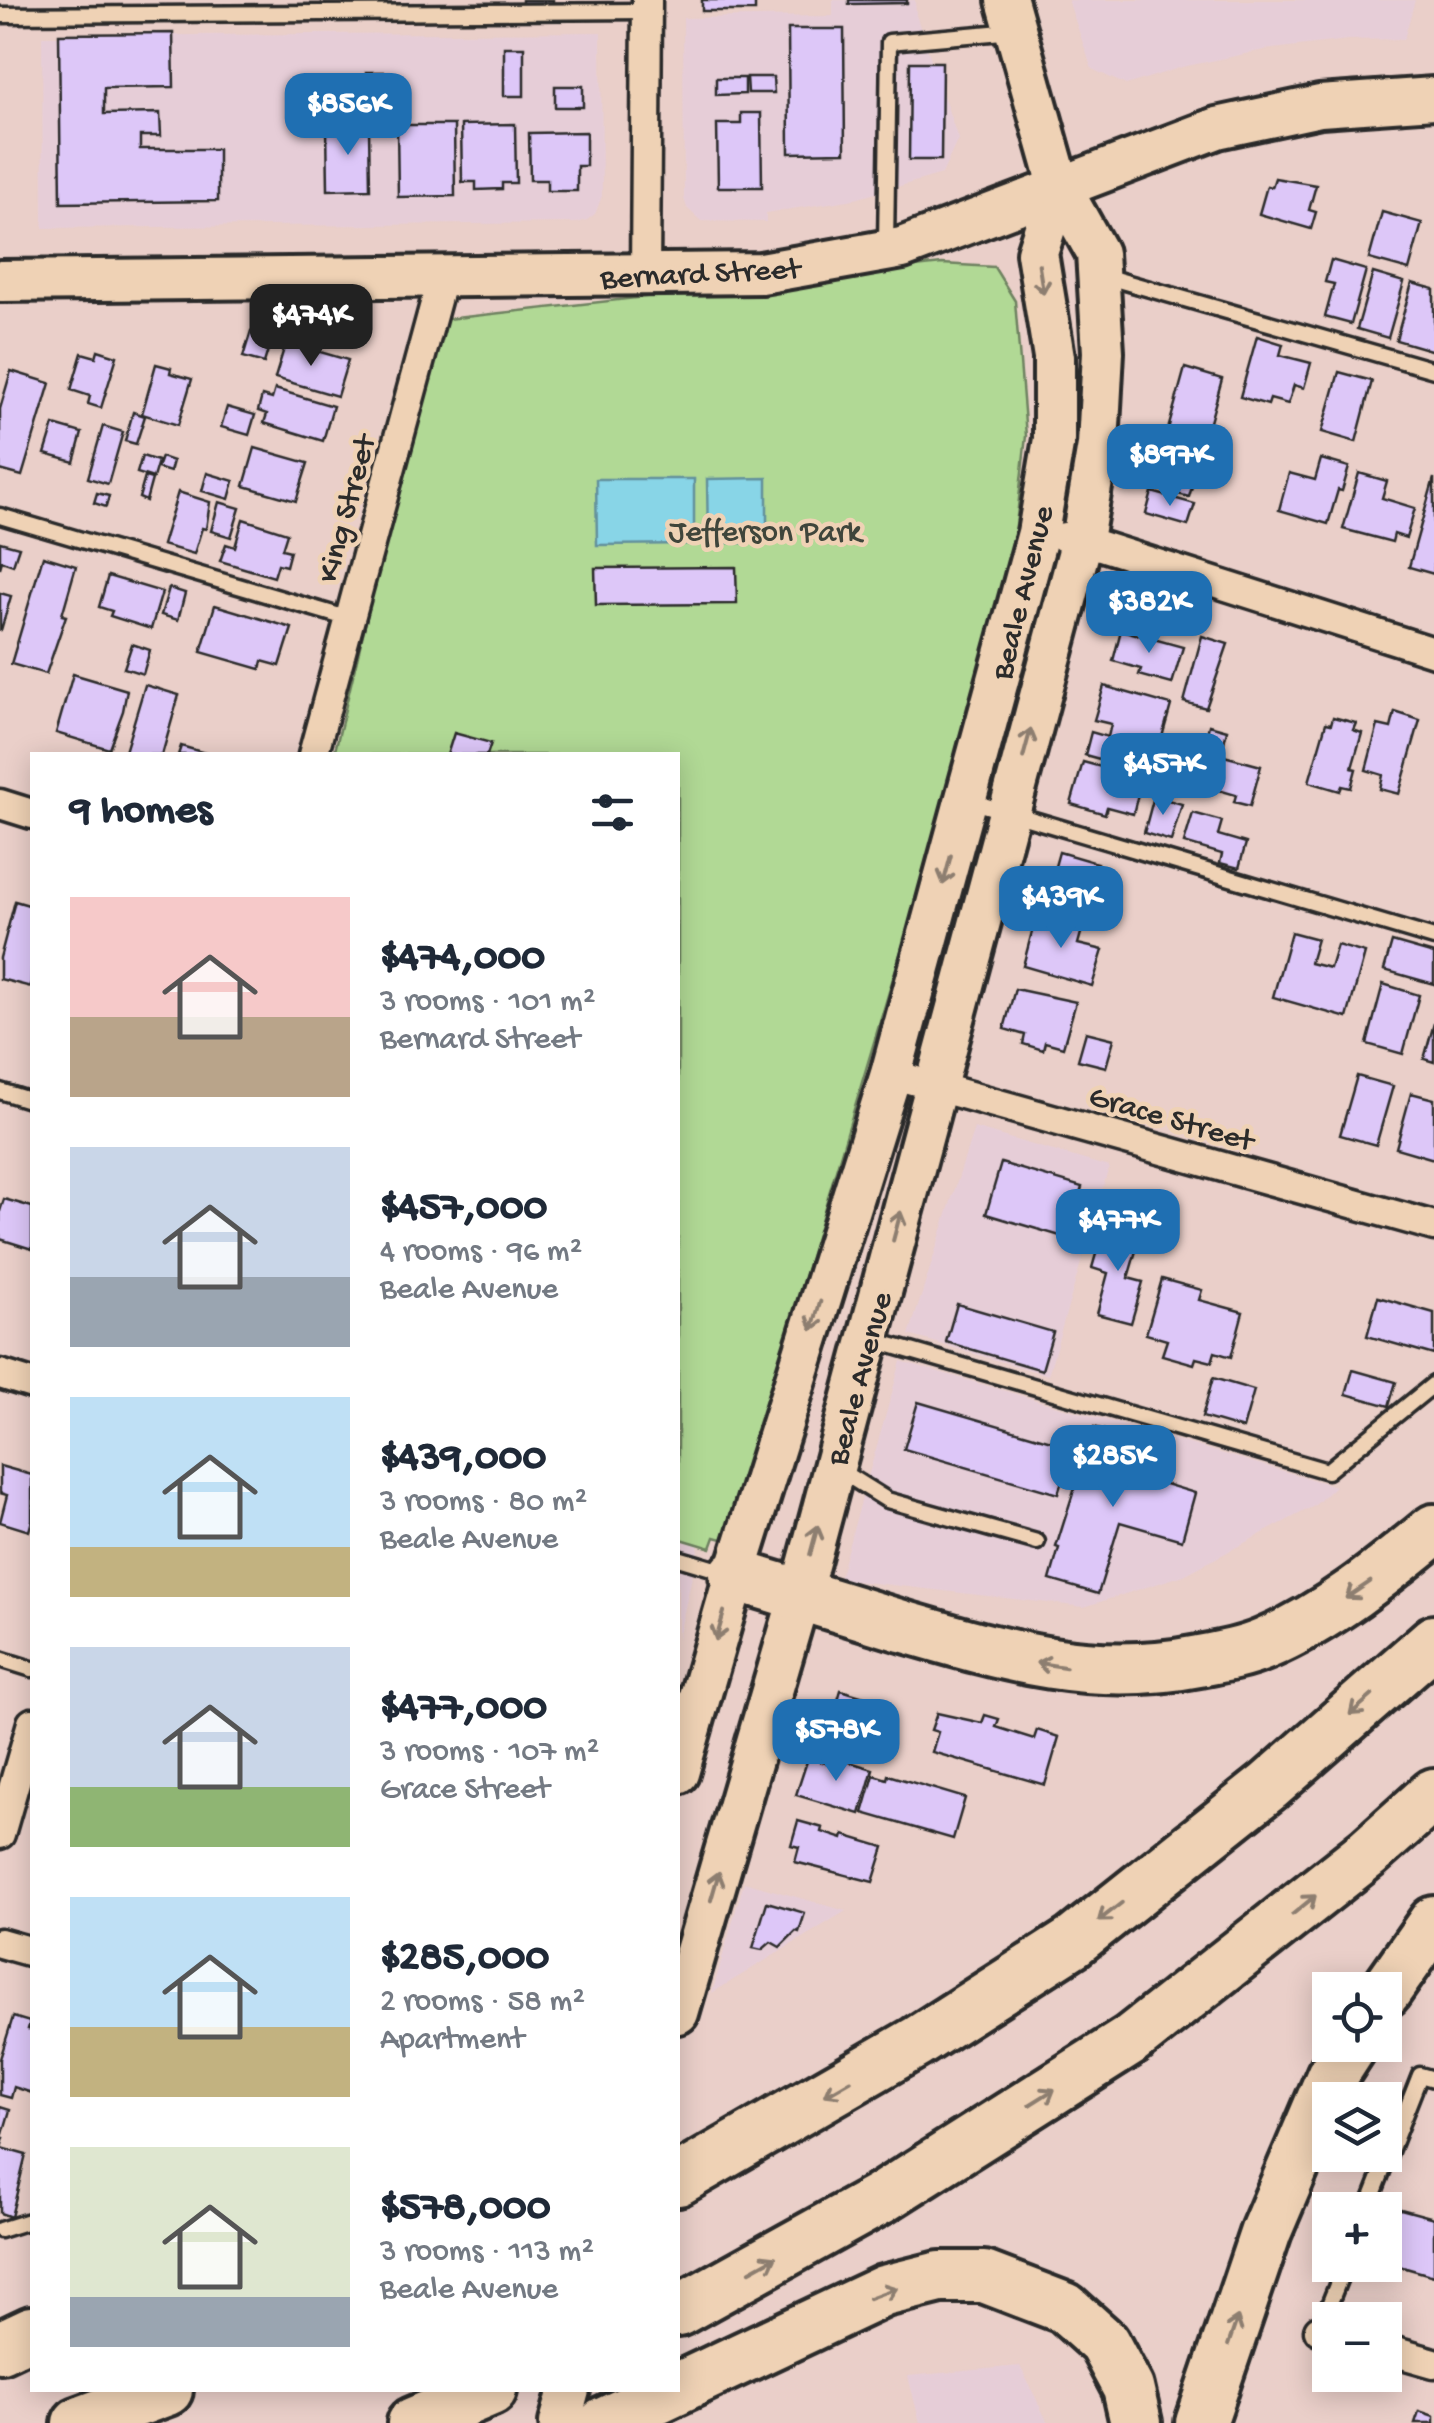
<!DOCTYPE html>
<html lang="en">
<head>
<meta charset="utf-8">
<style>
	:root { --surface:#fff; --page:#f2f2f3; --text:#1f2937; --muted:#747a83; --accent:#1f6fb2 }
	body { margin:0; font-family:"Gochi Hand",sans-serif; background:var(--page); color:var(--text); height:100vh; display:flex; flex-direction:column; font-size:38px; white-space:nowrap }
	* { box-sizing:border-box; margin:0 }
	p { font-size:32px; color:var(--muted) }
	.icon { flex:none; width:55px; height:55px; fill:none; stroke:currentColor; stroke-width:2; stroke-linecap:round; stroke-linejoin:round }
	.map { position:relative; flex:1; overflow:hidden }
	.details { position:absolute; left:30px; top:752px; width:650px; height:1640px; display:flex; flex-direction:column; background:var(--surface); border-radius:0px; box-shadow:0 5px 25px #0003 }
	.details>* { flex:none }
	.controls { position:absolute; left:1312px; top:1972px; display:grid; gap:20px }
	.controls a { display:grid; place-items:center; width:90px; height:90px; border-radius:0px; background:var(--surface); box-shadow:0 5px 25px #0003; font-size:50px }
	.price { position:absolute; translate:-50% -85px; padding:0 22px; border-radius:20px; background:var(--accent); color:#fff; font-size:32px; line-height:65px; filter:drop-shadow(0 2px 5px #0008) }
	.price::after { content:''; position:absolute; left:50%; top:60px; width:30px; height:22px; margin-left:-15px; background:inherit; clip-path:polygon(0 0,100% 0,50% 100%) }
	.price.active { background:#222; color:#fff }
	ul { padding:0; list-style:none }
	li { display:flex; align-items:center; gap:30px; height:250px; padding:0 40px }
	li span { display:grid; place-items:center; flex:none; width:280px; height:200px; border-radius:0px; color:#555 }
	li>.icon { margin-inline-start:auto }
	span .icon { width:120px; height:120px; fill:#fffc; stroke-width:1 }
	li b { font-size:42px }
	h2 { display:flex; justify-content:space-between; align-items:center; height:120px; padding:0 40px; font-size:42px }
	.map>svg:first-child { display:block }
	.built { fill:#e6cdd7 }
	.green { fill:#b1d995; stroke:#6e8260; stroke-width:2.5 }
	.water { fill:#88d5e7; stroke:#63919c; stroke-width:2.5 }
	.building { fill:#ddc7f8; stroke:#2b2b2b; stroke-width:2.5 }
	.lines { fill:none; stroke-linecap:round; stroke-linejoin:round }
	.lane-casing { stroke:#2b2b2b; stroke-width:21 }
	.street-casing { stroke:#2b2b2b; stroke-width:35 }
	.secondary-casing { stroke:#2b2b2b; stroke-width:48 }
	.highway-casing { stroke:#2b2b2b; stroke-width:58 }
	.lane { stroke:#efd2b5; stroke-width:14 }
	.street { stroke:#efd2b5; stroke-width:28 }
	.secondary { stroke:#efd2b5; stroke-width:40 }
	.highway { stroke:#efd2b5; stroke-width:50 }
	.oneway { stroke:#8d7e70 }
	.labels { text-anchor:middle; stroke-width:9; stroke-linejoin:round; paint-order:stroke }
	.street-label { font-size:32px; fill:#2b2b2b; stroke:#efd2b5 }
	.park-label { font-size:32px; fill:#3f453b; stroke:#efd2b5 }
</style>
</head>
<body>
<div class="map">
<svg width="1434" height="2423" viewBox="0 0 1434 2423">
	<rect width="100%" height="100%" fill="#eacfc9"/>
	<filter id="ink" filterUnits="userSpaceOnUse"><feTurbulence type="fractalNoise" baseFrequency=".01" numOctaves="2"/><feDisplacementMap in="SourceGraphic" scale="20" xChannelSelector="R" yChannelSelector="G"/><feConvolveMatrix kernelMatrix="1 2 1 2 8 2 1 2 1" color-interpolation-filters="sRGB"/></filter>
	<g filter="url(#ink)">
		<g class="built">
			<path d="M833,0H915L916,15L958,139L942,174L855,199L766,213V222L701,221L687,208L684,198L683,18L833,16Z"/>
			<path d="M1068,0H1415L1404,39L1348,40L1264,50L1182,67L1126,85L1092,69Z"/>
			<path d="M601,32L602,196L595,214L587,220L577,223L43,228L42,36Z"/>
			<path d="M974,1128L1109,1167L1048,1375L909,1335Z"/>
			<path d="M901,1361L1335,1486L1314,1506L1184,1575L1084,1607L839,1579Z"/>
			<path d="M678,1529L701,1536L678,1639Z"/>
			<path d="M744,1882L846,1911L712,1993Z"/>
			<path d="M1020,2366L1048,2423H920L908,2376Z"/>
		</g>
		<path class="green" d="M942,264L994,267L1015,301L1026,436L1009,588L726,1540L715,1537L711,1548L678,1538V755H334L438,320Z"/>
		<g class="water">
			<path d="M767,478V543H708L707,479Z"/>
			<path d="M596,479H694V544L597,545Z"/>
		</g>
		<g class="building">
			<rect x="522" y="0" width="31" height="7"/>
			<rect x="702" y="0" width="53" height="11"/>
			<path d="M849,0H907V3L849,4Z"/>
			<path d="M788,29H844L845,152L789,153Z"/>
			<path d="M173,33L174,87L104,88V114L160,113L161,136H140V149H218V201L61,203L59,34Z"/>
			<rect x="504" y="47" width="20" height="49"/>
			<path d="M910,62H942L941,160H909Z"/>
			<rect x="366" y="72" width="24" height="33"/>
			<path d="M366,74H390V103L367,104Z"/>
			<path d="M747,77H773L774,93H748Z"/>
			<path d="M716,78H745V94L716,95Z"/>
			<path d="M316,79H350V105H317Z"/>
			<rect x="555" y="86" width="28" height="21"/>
			<path d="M741,113H761L762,187H718L717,124H741Z"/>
			<path d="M515,124L516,183H502V189L476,190V182H462L461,125Z"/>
			<path d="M397,125H454L455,196L398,197Z"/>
			<path d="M327,127H369L370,189L328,190Z"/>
			<path d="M586,132V166H577V191H547V180H530L529,133Z"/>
			<path d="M1275,178L1316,185L1309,210L1316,212L1311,229L1259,214L1267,186L1272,187Z"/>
			<path d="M1382,212L1422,223L1409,270L1369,259Z"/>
			<path d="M1331,260L1366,270L1351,324L1325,317L1334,284L1325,282Z"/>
			<path d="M1373,273L1404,282L1388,338L1357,329Z"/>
			<path d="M1412,283L1434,289V351L1396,340Z"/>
			<path d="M251,331L272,337L264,363L243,357Z"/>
			<path d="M1257,336L1283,344L1280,355L1311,363L1304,388L1294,385L1288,404L1270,399L1268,405L1240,397Z"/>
			<path d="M286,342L348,360L337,396L275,378Z"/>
			<path d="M98,350L117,356L101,408L88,404L90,396L71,390L82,353L96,357Z"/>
			<path d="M156,364L171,368L170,373L192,379L178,425L142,414Z"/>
			<path d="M1185,368L1222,379L1189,497L1152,487Z"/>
			<path d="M11,371L50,383L22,476L0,470V409Z"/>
			<path d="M1339,372L1372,381L1356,442L1322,432Z"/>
			<path d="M275,389L333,406L323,441L264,423L267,414L258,411L262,396L272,399Z"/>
			<path d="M227,407L255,415L249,435L221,427Z"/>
			<path d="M133,412L145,416L136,444L125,441Z"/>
			<path d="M54,425L82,433L74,462L45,454Z"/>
			<path d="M103,426L123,432L108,484L88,478Z"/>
			<path d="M255,448L308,463L296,501L244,486Z"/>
			<path d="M142,456L158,461L153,478L137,473Z"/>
			<path d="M161,457L173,461L170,472L157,468Z"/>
			<path d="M1321,459L1349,467L1342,491L1338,490L1328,524L1279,510L1289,473L1315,480Z"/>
			<path d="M207,473L234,481L229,499L202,491Z"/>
			<path d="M1359,473L1387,481L1382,498L1415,508L1406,538L1394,534L1392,542L1343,529Z"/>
			<path d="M145,477L152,479L146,501L139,498Z"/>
			<path d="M1434,478V574L1409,567Z"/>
			<path d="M178,492L210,502L206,529L202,528L194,554L162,545Z"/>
			<path d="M1152,492L1195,504L1188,526L1146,514Z"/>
			<path d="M97,493L109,496L106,507L94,503Z"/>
			<path d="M219,502L240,508L231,537L211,531Z"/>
			<path d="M243,519L287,533L282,549L290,551L286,566L278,564L274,577L220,561L226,544L235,547Z"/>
			<path d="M0,542L19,547L13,565L2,561L0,568Z"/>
			<path d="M43,556L76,566L62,615L66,616L46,674L11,664Z"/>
			<path d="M736,567L737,604L596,605L595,568Z"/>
			<path d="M108,576L162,592L151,629L110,616L112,611L99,607Z"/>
			<path d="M169,588L185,593L178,620L161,615Z"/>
			<path d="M0,593L11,596L1,630H0Z"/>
			<path d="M215,605L292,628L280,666L262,661L260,669L201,652Z"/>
			<path d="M1121,630L1183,647L1172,684L1139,675L1141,669L1113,661Z"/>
			<path d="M1202,636L1228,644L1206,708L1184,702Z"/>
			<path d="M132,644L150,650L143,674L124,668Z"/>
			<path d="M73,674L127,690L123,711L109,749L56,733Z"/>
			<path d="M145,685L179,695L162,755H124Z"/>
			<path d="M1104,686L1171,705L1153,769L1126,762L1125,766L1085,755L1091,732L1108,737L1111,724L1094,720Z"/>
			<path d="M1395,712L1420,720L1399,794L1380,789L1383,775L1366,770L1378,725L1391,728Z"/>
			<path d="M1333,717L1356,723L1353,730L1362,733L1352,768L1356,769L1351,788L1342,786L1340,791L1309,782L1326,723L1331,724Z"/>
			<path d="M1209,725L1227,730L1224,743L1206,738Z"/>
			<path d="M454,733L491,743L487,755H447Z"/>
			<path d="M181,746L212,755H178Z"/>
			<path d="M1224,756L1261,766L1250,806L1234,802L1236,795L1215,789Z"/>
			<path d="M1083,762L1142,778L1133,814L1107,807L1105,814L1071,804Z"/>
			<path d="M1154,796L1182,804L1171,841L1144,833Z"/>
			<path d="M1193,813L1222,821L1218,835L1246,843L1239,868L1220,863L1222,854L1184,843Z"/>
			<path d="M1059,852L1097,863L1083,913L1045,902Z"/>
			<path d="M15,901L32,906L31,987L0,979V958Z"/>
			<path d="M1037,913L1083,926L1078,944L1103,950L1092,986L1023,966Z"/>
			<path d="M1291,932L1317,939L1310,963L1330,968L1337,945L1365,953L1347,1018L1273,997Z"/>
			<path d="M1392,942L1434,954V984L1384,970Z"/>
			<path d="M1383,984L1419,995L1403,1054L1367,1044Z"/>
			<path d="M1015,989L1076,1002L1063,1047L1045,1042L1043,1050L1023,1044L1025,1035L1004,1029Z"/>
			<path d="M1434,1023V1062L1424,1059Z"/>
			<path d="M1086,1032L1114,1039L1106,1067L1078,1060Z"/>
			<path d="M1357,1076L1393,1086L1376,1145L1340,1135Z"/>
			<path d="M1411,1093L1434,1099V1159L1396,1148Z"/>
			<path d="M1001,1163L1082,1187L1067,1238L986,1214Z"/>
			<path d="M4,1199L32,1207V1249L0,1239V1211Z"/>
			<path d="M1104,1226L1140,1237L1128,1278L1143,1282L1131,1323L1097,1314L1108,1273L1092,1268Z"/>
			<path d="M1162,1279L1202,1290L1199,1300L1243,1312L1231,1357L1215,1352L1212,1362L1196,1358L1194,1364L1162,1355L1167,1340L1146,1334Z"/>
			<path d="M1378,1297L1434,1313V1355L1367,1336Z"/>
			<path d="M957,1304L1053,1332L1042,1370L946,1342Z"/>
			<path d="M1353,1370L1396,1382L1389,1406L1346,1394Z"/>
			<path d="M1213,1378L1254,1390L1243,1429L1202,1417Z"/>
			<path d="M918,1402L1072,1447L1058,1494L904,1449Z"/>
			<path d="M1094,1427L1142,1441L1132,1474L1195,1493L1182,1540L1120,1522L1098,1594L1050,1580L1059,1548L1056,1547Z"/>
			<path d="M0,1466L32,1475V1520L29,1531L0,1522L7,1495L0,1493Z"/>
			<path d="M841,1690L881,1702L874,1727L885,1731L881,1744L820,1726L826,1704L836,1707Z"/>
			<path d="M937,1713L982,1723L985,1715L999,1719L996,1727L1034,1739L1037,1730L1059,1737L1045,1785L932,1752L938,1732L931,1730Z"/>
			<path d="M808,1758L840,1767L843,1760L873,1769L860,1814L796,1795Z"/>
			<path d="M874,1775L887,1779L888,1775L965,1798L953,1839L863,1813Z"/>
			<path d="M798,1821L823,1828L822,1832L843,1839L844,1835L884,1847L873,1882L795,1862L799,1847L791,1845Z"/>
			<path d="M767,1902L805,1913L799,1932L796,1931L780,1947L771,1942L762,1950L753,1948Z"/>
			<path d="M13,2017L30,2022L28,2029L32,2030V2093L14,2087L11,2098L0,2095V2059Z"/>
			<path d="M0,2107L10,2110L3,2134L0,2133Z"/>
			<path d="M0,2137L4,2138L1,2148L26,2155L11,2217L0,2213Z"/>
			<path d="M1397,2208L1434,2218V2276L1385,2262Z"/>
			<path d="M1419,2411L1434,2416V2423H1415Z"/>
		</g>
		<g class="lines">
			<defs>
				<g id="lane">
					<path d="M0,15L647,11"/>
					<path d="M886,245L889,42L1014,31"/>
					<path d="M1104,276L1434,370"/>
					<path d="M0,516L350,619"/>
					<path d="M966,800L1434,938"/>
					<path d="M0,1091L32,1101"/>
					<path d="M873,1340L1327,1471L1434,1384"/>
					<path d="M839,1470L887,1500L1037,1542"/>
					<path d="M678,1558L725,1572"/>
					<path d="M0,1659L32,1669"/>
					<path d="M1367,2210L1420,2075L1434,2079"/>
					<path d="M0,2230L32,2220"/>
					<path d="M1319,2330L1345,2265"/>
				</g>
				<g id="street">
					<path d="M645,277L647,0"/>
					<path d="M1064,537L1082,540L1434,652"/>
					<path d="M313,755L442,278"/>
					<path d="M0,804L32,814"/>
					<path d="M891,1074L1434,1226"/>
					<path d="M0,1374L32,1384"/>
					<path d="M0,1834L32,1723"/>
					<path d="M0,1943L32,1952"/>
					<path d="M1319,2330L1330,2333"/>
					<path d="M1385,2349L1434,2363"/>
				</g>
				<g id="secondary">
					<path d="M0,281L761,273L902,248L1217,128L1320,106L1434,98"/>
					<path d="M678,1773L735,1575L891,1074L1038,533L1054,439V357L1037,253L1059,185"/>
					<path d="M678,2013L800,1595L1082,540L1098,445L1103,352L1097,253L1059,185L1007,0"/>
					<path d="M560,2423L569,2390"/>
				</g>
				<g id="highway">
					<path d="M735,1575C791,1592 847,1609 902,1626C1005,1656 1092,1682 1199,1661C1221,1657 1244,1653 1265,1644C1328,1617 1382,1573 1434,1530"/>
					<path d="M1385,1992L1434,1922"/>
					<path d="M678,2180L917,2042L1073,1942L1269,1786L1434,1641"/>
					<path d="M678,2311L880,2199L1131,2040L1368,1853L1434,1794"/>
					<path d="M0,2347L32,2332"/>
					<path d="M78,2423L167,2390"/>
					<path d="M413,2423L491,2390"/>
					<path d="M604,2423L884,2291L940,2277H984L1065,2308L1104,2343L1128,2388L1136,2423"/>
					<path d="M1201,2423L1266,2231L1332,2076L1352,2045"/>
				</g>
			</defs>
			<use href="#lane" class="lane-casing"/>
			<use href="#street" class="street-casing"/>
			<use href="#secondary" class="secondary-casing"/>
			<use href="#highway" class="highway-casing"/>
			<use href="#lane" class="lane"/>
			<use href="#street" class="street"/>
			<use href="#secondary" class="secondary"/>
			<use href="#highway" class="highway"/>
		</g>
		<defs><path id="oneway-shaft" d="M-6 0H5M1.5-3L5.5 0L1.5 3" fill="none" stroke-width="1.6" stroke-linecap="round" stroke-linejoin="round" transform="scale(2.5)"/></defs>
		<g class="oneway">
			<use href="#oneway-shaft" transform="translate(1041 279) rotate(81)"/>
			<use href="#oneway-shaft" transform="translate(1027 743) rotate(-75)"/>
			<use href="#oneway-shaft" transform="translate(947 870) rotate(105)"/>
			<use href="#oneway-shaft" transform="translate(897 1226) rotate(-75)"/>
			<use href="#oneway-shaft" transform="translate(816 1316) rotate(107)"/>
			<use href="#oneway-shaft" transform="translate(814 1540) rotate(-75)"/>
			<use href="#oneway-shaft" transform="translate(1358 1590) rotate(146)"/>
			<use href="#oneway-shaft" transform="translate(720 1626) rotate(106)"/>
			<use href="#oneway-shaft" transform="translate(1051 1665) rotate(-171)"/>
			<use href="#oneway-shaft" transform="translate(1361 1705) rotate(139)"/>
			<use href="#oneway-shaft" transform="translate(715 1886) rotate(-74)"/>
			<use href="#oneway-shaft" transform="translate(1304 1905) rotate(-39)"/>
			<use href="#oneway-shaft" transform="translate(1110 1912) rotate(142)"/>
			<use href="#oneway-shaft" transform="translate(838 2088) rotate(150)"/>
			<use href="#oneway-shaft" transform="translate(1042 2097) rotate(-32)"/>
			<use href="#oneway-shaft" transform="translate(763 2264) rotate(-29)"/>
			<use href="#oneway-shaft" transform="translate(883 2293) rotate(-20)"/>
			<use href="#oneway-shaft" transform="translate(1233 2331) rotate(-71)"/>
		</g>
	</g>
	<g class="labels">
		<g class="street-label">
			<text transform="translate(700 271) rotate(-3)" y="11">Bernard Street</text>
			<text transform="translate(344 508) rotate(-75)" y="11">King Street</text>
			<text transform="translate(1020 592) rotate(-76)" y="11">Beale Avenue</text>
			<text transform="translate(1172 1116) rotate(16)" y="11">Grace Street</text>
			<text transform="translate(857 1378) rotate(-75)" y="11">Beale Avenue</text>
		</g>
		<g class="park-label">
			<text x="765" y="540">Jefferson Park</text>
		</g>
	</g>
</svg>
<div class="controls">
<a><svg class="icon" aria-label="locate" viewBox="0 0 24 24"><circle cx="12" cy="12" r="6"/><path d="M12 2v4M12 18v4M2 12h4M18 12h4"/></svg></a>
<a><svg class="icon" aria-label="layers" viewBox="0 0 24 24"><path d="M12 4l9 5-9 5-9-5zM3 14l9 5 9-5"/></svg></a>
<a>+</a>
<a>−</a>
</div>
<b class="price" style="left:348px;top:158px">$856K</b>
<b class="price active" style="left:311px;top:369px">$474K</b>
<b class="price" style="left:1170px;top:509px">$897K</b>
<b class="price" style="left:1149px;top:656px">$382K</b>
<b class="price" style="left:1163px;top:818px">$457K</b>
<b class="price" style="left:1061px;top:951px">$439K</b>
<b class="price" style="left:1118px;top:1274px">$477K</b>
<b class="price" style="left:1113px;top:1510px">$285K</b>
<b class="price" style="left:836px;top:1784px">$578K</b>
<section class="details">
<h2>9 homes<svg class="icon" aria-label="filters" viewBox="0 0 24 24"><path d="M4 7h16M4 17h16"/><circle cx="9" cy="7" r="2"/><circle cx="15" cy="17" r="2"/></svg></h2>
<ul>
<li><span style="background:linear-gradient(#f6c9c9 60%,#b9a48a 0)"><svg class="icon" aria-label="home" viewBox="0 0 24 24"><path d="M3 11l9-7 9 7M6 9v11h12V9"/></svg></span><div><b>$474,000</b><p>3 rooms · 101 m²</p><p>Bernard Street</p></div></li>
<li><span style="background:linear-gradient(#c9d6e8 65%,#9aa5b1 0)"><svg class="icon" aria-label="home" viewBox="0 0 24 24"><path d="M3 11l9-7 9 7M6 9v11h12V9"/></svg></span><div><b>$457,000</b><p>4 rooms · 96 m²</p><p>Beale Avenue</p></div></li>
<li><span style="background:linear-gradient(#bfe0f5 75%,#c2b280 0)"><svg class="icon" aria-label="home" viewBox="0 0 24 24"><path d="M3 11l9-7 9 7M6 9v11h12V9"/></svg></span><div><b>$439,000</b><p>3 rooms · 80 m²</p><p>Beale Avenue</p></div></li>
<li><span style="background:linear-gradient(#c9d6e8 70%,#8fb573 0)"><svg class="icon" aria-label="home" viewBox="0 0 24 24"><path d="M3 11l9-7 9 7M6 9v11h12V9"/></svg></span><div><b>$477,000</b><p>3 rooms · 107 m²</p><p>Grace Street</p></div></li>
<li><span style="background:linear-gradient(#bfe0f5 65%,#c2b280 0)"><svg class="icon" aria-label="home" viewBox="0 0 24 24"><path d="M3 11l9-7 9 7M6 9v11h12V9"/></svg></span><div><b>$285,000</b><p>2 rooms · 58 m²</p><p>Apartment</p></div></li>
<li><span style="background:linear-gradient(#dfe7d0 75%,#9aa5b1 0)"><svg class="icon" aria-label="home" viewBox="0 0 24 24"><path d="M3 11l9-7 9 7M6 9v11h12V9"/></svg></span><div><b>$578,000</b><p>3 rooms · 113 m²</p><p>Beale Avenue</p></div></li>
</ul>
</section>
</div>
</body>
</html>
